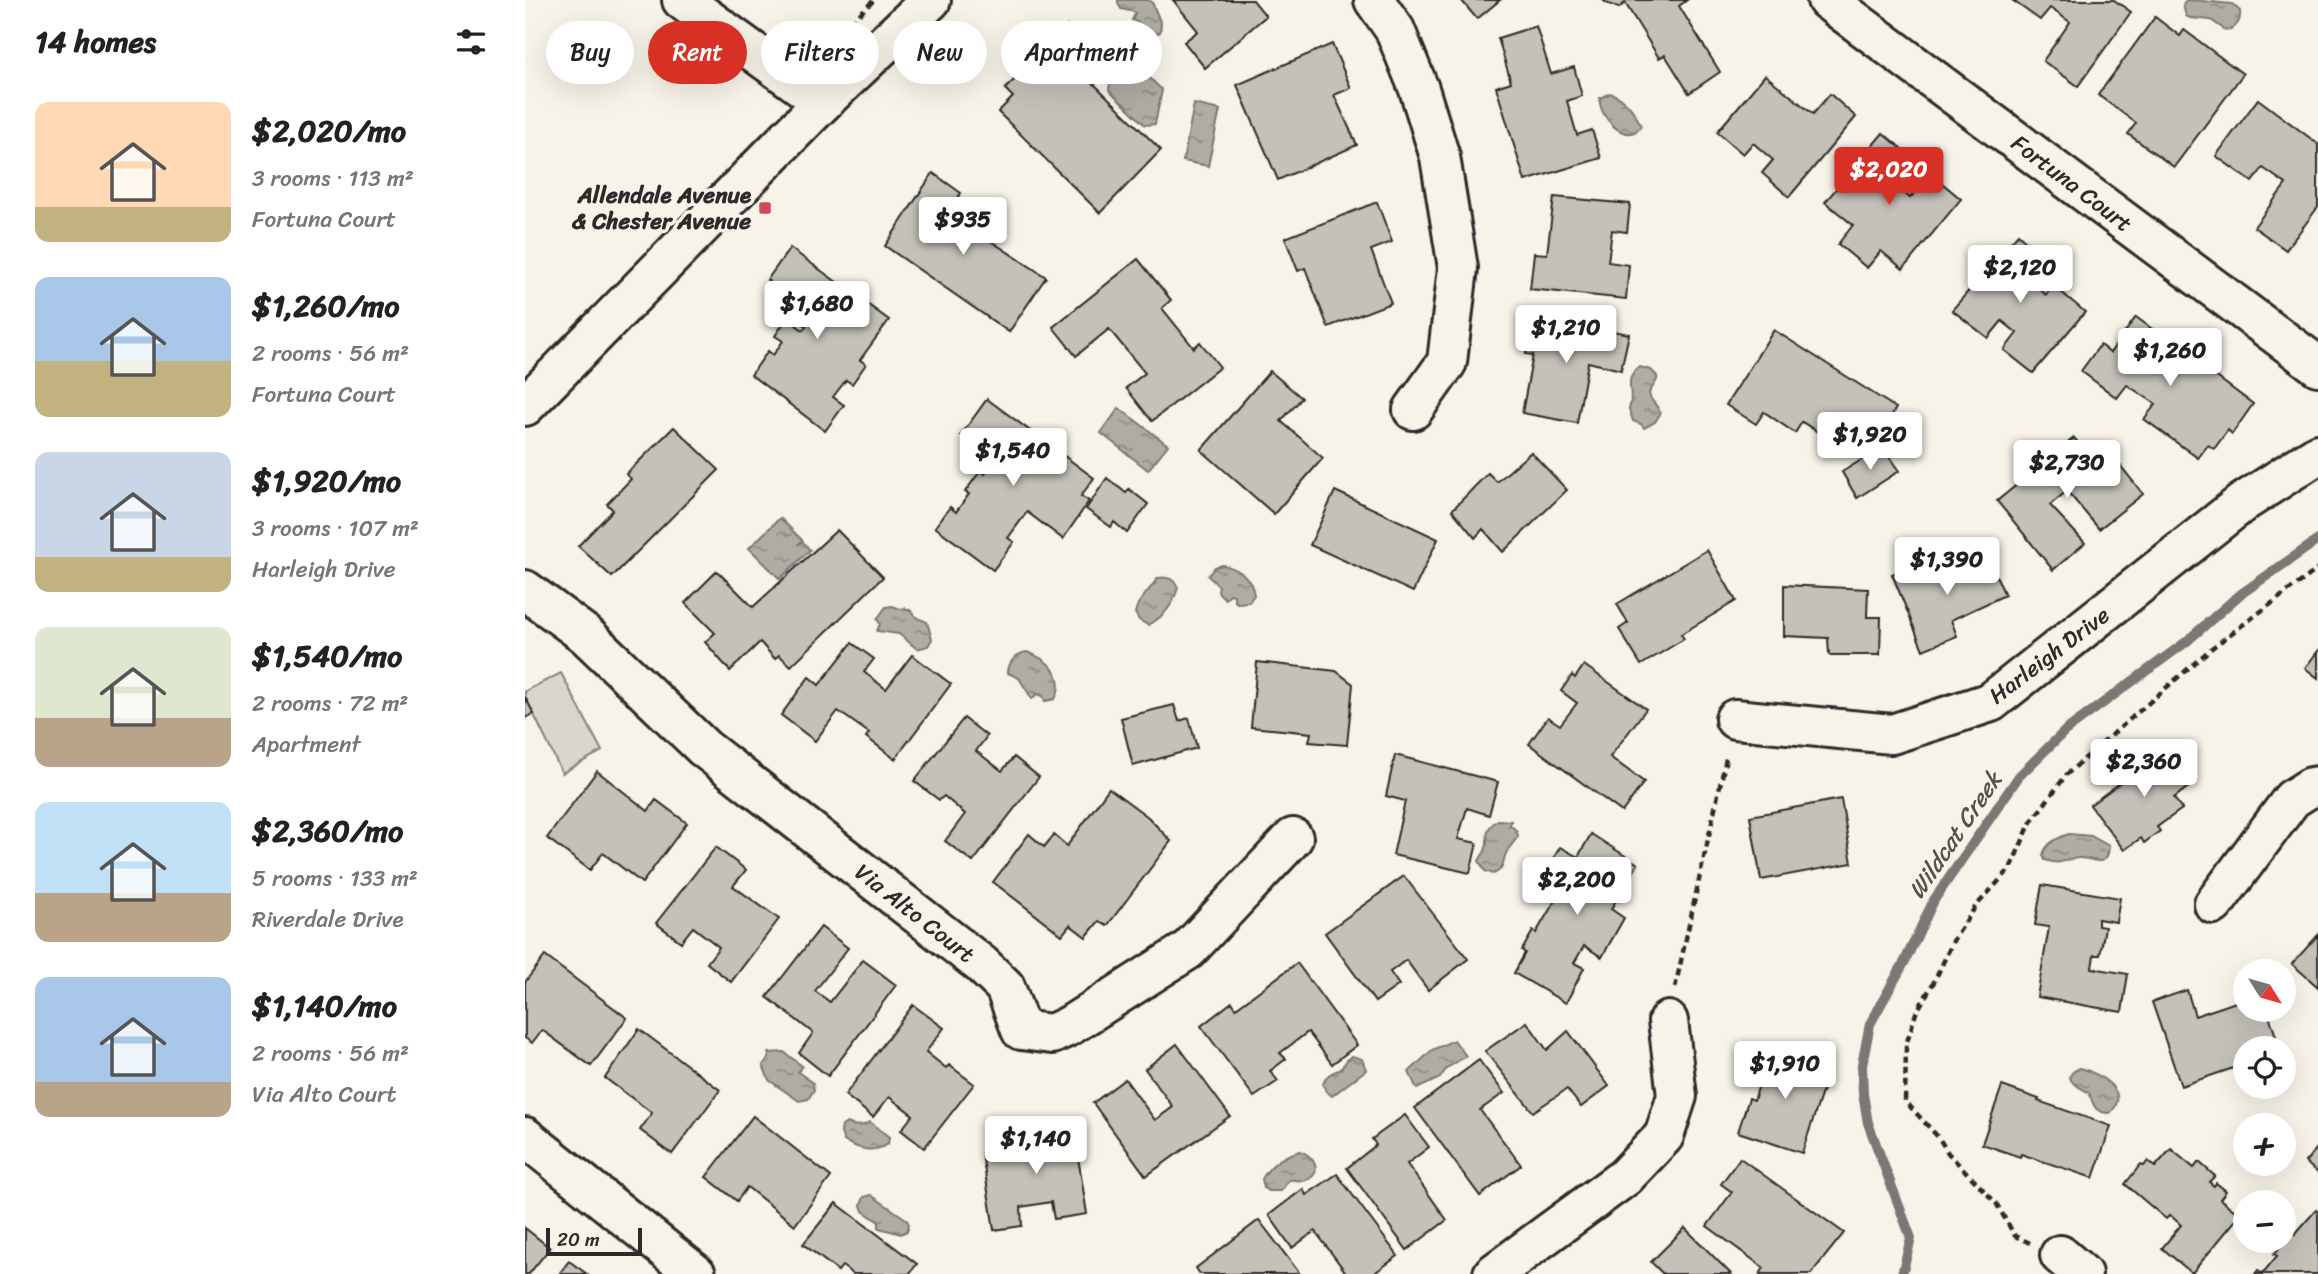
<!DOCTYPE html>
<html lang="en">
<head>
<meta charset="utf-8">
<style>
	:root { --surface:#fff; --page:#f2f2f2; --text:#222; --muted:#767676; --accent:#d93025 }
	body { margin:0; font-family:Sriracha,sans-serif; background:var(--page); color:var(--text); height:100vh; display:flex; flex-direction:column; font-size:26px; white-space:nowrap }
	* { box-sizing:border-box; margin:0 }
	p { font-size:23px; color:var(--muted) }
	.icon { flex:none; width:38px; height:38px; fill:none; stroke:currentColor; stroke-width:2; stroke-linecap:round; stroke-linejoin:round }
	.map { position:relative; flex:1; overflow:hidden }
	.panel { display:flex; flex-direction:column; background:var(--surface); width:525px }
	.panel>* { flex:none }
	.banner { position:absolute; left:21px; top:21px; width:665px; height:63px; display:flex; gap:14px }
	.needle { width:46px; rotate:127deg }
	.fabs { position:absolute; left:1708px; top:959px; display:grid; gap:14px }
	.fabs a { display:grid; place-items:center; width:63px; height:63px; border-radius:50%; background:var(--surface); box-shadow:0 7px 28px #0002; font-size:35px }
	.scale { position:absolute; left:21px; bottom:18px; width:96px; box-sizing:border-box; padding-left:7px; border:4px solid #2b2b2b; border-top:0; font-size:19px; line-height:24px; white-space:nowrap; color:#2b2b2b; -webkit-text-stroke:5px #f7f3e8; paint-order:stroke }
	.price { position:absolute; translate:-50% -60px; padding:0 16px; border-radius:7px; background:#fff; color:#222; font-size:23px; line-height:46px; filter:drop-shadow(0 2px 4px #0008) }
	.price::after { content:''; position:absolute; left:50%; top:42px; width:21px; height:16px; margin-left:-10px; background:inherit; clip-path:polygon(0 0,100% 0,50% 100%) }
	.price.current { background:var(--accent); color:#fff }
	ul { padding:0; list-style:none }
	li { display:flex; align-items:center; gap:21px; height:175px; padding:0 35px }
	li span { display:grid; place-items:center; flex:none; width:196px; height:140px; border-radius:14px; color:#555 }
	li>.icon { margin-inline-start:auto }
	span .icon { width:84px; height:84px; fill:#fffc; stroke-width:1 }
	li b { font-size:30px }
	h2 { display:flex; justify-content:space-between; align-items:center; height:84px; padding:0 35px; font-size:30px }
	.pill { padding:0 24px; border-radius:32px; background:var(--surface); box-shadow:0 7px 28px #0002; font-size:24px; line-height:63px }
	.pill.current { background:var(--accent); color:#fff }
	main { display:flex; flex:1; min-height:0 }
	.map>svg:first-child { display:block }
	.garden { fill:#dad6cc; stroke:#82807c; stroke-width:2 }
	.water { fill:url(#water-ripples); stroke:#7a7874; stroke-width:2 }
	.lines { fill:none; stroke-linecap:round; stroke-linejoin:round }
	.stream { stroke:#7a7874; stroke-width:10 }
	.building { fill:#c4c1b9; stroke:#2b2b2b; stroke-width:2 }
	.minor-casing { stroke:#2b2b2b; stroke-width:44 }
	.path { stroke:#2b2b2b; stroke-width:4.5; stroke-dasharray:7 5; stroke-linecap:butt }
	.minor { stroke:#f7f3e8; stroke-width:38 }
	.poi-dot { fill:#d1495b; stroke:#f7f3e8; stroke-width:2.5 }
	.labels { text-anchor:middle; stroke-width:7; stroke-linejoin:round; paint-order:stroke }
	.street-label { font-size:23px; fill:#2b2b2b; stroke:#f7f3e8 }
	.poi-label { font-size:23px; font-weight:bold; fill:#2b2b2b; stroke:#f7f3e8; text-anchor:end }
	.water-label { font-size:24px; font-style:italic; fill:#53524f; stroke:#f7f3e8 }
</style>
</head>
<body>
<main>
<section class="panel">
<h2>14 homes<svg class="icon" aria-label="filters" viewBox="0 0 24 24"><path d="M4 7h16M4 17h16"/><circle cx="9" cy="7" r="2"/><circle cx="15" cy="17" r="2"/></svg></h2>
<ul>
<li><span style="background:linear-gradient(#ffd9b3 75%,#c2b280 0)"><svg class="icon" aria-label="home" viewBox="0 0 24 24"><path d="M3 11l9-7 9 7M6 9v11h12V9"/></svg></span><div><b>$2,020/mo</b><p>3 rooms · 113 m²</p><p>Fortuna Court</p></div></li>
<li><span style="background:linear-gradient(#a9c7e8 60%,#c2b280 0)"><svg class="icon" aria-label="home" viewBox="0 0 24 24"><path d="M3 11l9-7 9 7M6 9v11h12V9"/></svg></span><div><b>$1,260/mo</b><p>2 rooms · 56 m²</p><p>Fortuna Court</p></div></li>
<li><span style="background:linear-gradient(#c9d6e8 75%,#c2b280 0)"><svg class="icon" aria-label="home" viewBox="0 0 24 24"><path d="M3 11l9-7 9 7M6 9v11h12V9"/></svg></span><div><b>$1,920/mo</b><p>3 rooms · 107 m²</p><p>Harleigh Drive</p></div></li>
<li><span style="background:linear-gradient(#dfe7d0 65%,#b9a48a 0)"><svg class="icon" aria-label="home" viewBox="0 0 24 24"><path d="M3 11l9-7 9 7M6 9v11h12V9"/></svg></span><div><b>$1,540/mo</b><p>2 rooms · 72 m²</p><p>Apartment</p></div></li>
<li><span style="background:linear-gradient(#bfe0f5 65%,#b9a48a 0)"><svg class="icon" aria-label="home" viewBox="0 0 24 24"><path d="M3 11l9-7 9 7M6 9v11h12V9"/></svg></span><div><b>$2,360/mo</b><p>5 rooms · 133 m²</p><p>Riverdale Drive</p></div></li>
<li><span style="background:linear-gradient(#a9c7e8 75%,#b9a48a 0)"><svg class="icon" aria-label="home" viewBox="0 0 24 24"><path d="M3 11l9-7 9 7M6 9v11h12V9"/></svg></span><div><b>$1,140/mo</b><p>2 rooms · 56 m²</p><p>Via Alto Court</p></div></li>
</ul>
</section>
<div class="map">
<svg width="1793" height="1274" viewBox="0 0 1793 1274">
	<defs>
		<pattern id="water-ripples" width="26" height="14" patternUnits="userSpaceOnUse" patternTransform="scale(1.75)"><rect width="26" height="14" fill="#afaca4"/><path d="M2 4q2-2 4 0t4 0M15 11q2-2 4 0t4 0" fill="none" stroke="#8f8c86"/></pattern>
	</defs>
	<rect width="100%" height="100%" fill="#f7f3e8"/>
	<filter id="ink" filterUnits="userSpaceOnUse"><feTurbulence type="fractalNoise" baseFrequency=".0143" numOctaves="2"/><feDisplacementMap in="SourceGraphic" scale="14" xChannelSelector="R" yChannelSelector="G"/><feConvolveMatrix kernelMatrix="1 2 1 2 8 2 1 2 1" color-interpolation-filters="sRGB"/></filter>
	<g filter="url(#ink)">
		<path class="garden" d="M36,673L77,751L37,773L0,696V691Z"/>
		<g class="water">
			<path d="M593,0H623L627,2L636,24L635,32L626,36L620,34L614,23L607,20L610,14L609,12L596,9L593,3Z"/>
			<path d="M1661,0C1677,0 1691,3 1707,4L1715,11C1716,21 1711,30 1700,30L1686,20L1665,18L1661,16L1658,5Z"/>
			<path d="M599,53L637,90L630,124L620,125L584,90L588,64Z"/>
			<path d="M1085,93C1100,98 1110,112 1116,126C1102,148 1072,115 1075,98Z"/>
			<path d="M669,104L695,110L683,166L658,161Z"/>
			<path d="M1115,367L1126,370L1132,376V380L1124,393C1125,402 1134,405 1135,414L1130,422L1119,428L1116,424L1108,421L1104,409C1111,393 1096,378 1115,367Z"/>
			<path d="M594,408L643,445L623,470L576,433Z"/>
			<path d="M255,518L277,540L273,545L277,541L285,550L255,579L224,548Z"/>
			<path d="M698,565C714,569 727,577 729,595L724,602L712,603L709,600V595L705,594L700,599L693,592L694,586L683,576L690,567Z"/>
			<path d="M633,578C642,576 650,579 653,588C647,606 640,616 623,625L614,620L610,613L613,604Z"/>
			<path d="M367,606L376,609L380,608V610H385L392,618L402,622L407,639L403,646L392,649L374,634L352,631L355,624L352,619L361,607Z"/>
			<path d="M502,652C523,659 542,676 530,699L520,701L518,696L512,694L507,699L494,678L483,673C483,662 492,653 502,652Z"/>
			<path d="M973,820L986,821L985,825L991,830L993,836C989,843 982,849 980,856C977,866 978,870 968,874L960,871L954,861C956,857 958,854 960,851C966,837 956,831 973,820Z"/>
			<path d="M1544,834L1566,836L1584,846C1583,871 1566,857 1554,858C1539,859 1537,866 1520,860L1518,855C1521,843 1532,838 1544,834Z"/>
			<path d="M929,1040L941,1056L922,1068L915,1078L892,1089L884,1072L907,1050Z"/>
			<path d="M259,1052L277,1066L273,1072L288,1083L289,1090L283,1099L274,1101L244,1080L238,1065L244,1058V1053Z"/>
			<path d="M827,1056L837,1059L841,1070L807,1096L801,1091L798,1084C802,1075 806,1072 815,1070L822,1060Z"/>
			<path d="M1555,1068C1572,1073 1608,1091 1585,1113C1569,1113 1569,1105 1564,1093C1555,1087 1532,1078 1555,1068Z"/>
			<path d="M345,1122L364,1137L363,1144C348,1154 334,1149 319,1141L316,1133L317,1126L322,1123C330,1127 337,1127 345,1122Z"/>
			<path d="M775,1151C789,1155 799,1174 781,1180C776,1182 769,1179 764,1180L756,1191H744L739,1188L737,1179C746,1163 758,1156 775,1151Z"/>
			<path d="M346,1195L381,1219L384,1224L382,1231L376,1234L354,1228V1222L338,1211L336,1205L339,1197Z"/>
		</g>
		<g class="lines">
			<path class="stream" d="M1377,1274L1386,1238L1343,1123L1338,1094L1337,1065L1345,1024L1380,961L1409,900L1494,776L1540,731L1661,642L1713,596L1793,540"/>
		</g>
		<g class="building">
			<path d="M648,0H728L741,16L680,68L659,42L673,31Z"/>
			<path d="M936,0H975L952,19Z"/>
			<path d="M1078,0H1162L1154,6L1195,72L1164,93L1140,55L1134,58L1100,3L1094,8L1081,3Z"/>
			<path d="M1487,0H1589L1606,12L1553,86L1518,61L1545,22L1525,8L1515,20Z"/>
			<path d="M1630,17L1655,36L1659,30L1718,74L1649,167L1603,134L1611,123L1573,95Z"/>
			<path d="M542,26L579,62L563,78L636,150L575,213L473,112L488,97L480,89Z"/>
			<path d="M1011,26L1026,74L1049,67L1057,96L1042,101L1052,135L1067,130L1076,158L1000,181L971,87L986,82L973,38Z"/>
			<path d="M807,44L826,88L809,95L832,145L753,180L712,85Z"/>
			<path d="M1240,75L1288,114L1305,94L1331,117L1264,197L1237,173L1248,160L1228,143L1218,154L1192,132Z"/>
			<path d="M1733,99L1793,144V207L1761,250L1729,227L1761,184L1738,168L1727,182L1691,156Z"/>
			<path d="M1358,133L1389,159L1369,184L1385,198L1406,174L1436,199L1378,269L1356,251L1342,268L1313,244L1328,225L1300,202Z"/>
			<path d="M408,173L436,193L423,213L521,277L484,332L360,246Z"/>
			<path d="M1029,197L1105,204L1102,232L1087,230L1083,262L1104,265L1101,299L1005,289L1009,253L1022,254Z"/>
			<path d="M852,202L867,242L846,250L866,303L803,327L780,268L773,271L760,238Z"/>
			<path d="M1493,234L1525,263L1509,284L1521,295L1528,285L1560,312L1508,373L1479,350L1492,333L1477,321L1463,338L1427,310Z"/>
			<path d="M265,248L364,320L335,360L341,364L327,384L321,380L308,397L319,405L300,431L226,375L243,351L248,355L258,341L250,336L262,318L278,330L281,326L264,314L272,302L242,280Z"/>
			<path d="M613,259L646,300L637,308L669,348L675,342L695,367L627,421L601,388L620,373L584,329L551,356L528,327Z"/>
			<path d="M1008,316L1104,334L1096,370L1063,362L1052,423L997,413L1008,355L1001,354Z"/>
			<path d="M1611,317L1728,404L1707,434L1703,430L1689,449L1683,445L1673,458L1619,419L1631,404L1602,385L1592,398L1556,371L1575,345L1585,353Z"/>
			<path d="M1249,330L1371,408L1348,444L1342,440L1331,457L1277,422L1270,433L1239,412L1231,424L1201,405Z"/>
			<path d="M745,371L777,398L756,421L798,458L749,514L676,450Z"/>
			<path d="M462,399L569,478L556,496L564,501L538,539L502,512L483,538L489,542L468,570L410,527L425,507L431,512L444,494L440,492L456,470L460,474L470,459L436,435Z"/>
			<path d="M149,427L194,470L87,577L53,546L88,510L82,504L106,479L101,474Z"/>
			<path d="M1549,438L1581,474L1594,464L1618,494L1574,529L1542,491L1525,505L1560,543L1528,570L1472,501Z"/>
			<path d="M1357,447L1374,471L1332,498L1317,472Z"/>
			<path d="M1006,452L1042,490L978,552L958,529L950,538L927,510L963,473L972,482Z"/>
			<path d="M582,478L601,493L604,489L623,504L602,533L589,522L586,527L561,509Z"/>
			<path d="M810,491L913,539L888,592L785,545Z"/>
			<path d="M312,530L358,577L266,666L254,655L250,659L235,642L205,671L180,642L190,633L160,603L192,571L228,607Z"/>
			<path d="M1182,550L1211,601L1156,634L1159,639L1116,665L1094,629L1103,623L1092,604Z"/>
			<path d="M1460,551L1480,595L1426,620L1432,636L1398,650L1367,574L1384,567L1392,584Z"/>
			<path d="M1259,585L1343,589L1342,617H1356L1355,655H1304L1303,638L1259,636Z"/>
			<path d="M327,643L349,659L339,672L361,689L387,655L426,684L370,759L341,737L344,733L313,711L290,741L256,715L284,677L294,685Z"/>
			<path d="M1793,651V678L1780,668Z"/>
			<path d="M732,662L811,671L828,684L822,745L784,742L786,733L726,727Z"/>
			<path d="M1059,665L1121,709L1085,757L1119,782L1097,812L1004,744L1023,717L1035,725L1052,703L1036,691L1047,675L1050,678Z"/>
			<path d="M0,697L9,714L0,718Z"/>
			<path d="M649,705L654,721L664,718L672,748L608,766L596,718Z"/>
			<path d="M439,718L462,736L451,751L477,771L489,757L514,777L448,862L420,841L440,814L419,796L414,800L389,781Z"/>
			<path d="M1645,746L1671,781L1649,798L1657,809L1632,827L1635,831L1619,843L1616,838L1599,850L1565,805Z"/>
			<path d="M870,755L973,782L964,815L942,808L933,839L952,843L945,873L868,855L880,801L861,796Z"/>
			<path d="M72,771L123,811L131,800L162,823L117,883L78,853L65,870L22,838Z"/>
			<path d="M584,788L623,817L646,841L582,926L574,921L561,937L545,925L537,935L468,882L504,834L519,847L529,835L542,846Z"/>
			<path d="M1316,799L1327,863L1236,880L1225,816Z"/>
			<path d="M1066,834L1113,864L1086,909L1099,918L1077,957L1059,946L1049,963L1059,968L1041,1003L989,973L1000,953L997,950L1008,931L1011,933L1042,880L1023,868L1035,847L1053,857Z"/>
			<path d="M191,847L221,870L208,886L254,919L206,982L182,963L194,947L168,927L156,942L131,923Z"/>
			<path d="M879,876L943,959L903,990L881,960L865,972L874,985L850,1002L800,933Z"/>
			<path d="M1517,885L1595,898L1591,922L1573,919V926L1580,927L1575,955H1569L1567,968L1603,974L1597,1012L1512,997L1524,927L1510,925Z"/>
			<path d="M296,927L323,948L290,991L305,1002L338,960L371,985L303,1076L274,1053L288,1033L242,997Z"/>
			<path d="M1793,935V987L1767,964Z"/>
			<path d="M20,956L102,1018L66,1066L17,1030L7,1043L0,1038V982Z"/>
			<path d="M772,963L832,1045L807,1064L783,1032L755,1053L761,1059L745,1071L753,1081L729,1097L676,1026L707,1002L711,1008Z"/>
			<path d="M1662,990L1670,1016L1720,999V1010H1742L1755,1048H1720V1064L1656,1086L1627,1002Z"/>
			<path d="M388,1005L419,1028L401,1052L421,1068L424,1065L449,1084L399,1148L376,1130L388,1115L364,1097L348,1117L320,1095Z"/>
			<path d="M1002,1022L1022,1050L1043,1031L1084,1086L1056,1107L1042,1089L1008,1112L960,1051Z"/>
			<path d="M114,1029L195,1090L147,1154L115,1130L127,1113L80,1078Z"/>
			<path d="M652,1044L705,1116L621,1176L568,1103L600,1079L630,1120L648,1107L620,1069Z"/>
			<path d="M1246,1049L1305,1068L1277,1153L1213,1132L1224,1098L1229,1100Z"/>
			<path d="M954,1060L979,1093L955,1110L996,1165L955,1196L890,1108Z"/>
			<path d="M1477,1086L1514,1099L1513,1101L1586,1126L1568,1178L1496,1154L1495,1157L1457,1144Z"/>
			<path d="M880,1115L904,1147L882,1164L922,1220L882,1250L822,1168L851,1145L847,1139Z"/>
			<path d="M228,1116L306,1177L270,1225L222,1187L212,1201L181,1177Z"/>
			<path d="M547,1119L562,1214L529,1219L526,1202L496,1207L497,1226L469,1230L457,1153L510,1145L508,1125Z"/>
			<path d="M1793,1147V1173L1780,1162Z"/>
			<path d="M1646,1149L1669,1168L1674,1162L1690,1176L1684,1182L1689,1186L1691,1183L1701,1191L1695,1199L1715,1215L1667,1273L1637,1248L1656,1225L1645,1215L1641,1219L1600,1184L1616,1164L1619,1166L1623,1161L1630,1167Z"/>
			<path d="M1215,1158L1319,1233L1286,1274H1235L1239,1268L1182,1226L1207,1192L1196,1184Z"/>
			<path d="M812,1174L873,1256L848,1274H822L790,1231L767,1248L744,1215L778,1189L781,1195Z"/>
			<path d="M311,1203L392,1264L384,1274H328L317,1266L313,1271L278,1244Z"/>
			<path d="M1791,1210L1793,1212V1274H1730L1733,1270L1737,1274L1752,1256L1749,1254L1768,1232L1770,1234Z"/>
			<path d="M734,1220L775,1274H675L671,1268Z"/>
			<path d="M0,1228L25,1248L4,1274H0Z"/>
			<path d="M1160,1228L1206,1274H1138L1126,1262Z"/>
			<path d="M44,1261L62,1274H34Z"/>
		</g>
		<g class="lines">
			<defs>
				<g id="minor">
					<path d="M157,0L298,102"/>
					<path d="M849,0L870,30L894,89L915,157L933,268L922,362L888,410"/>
					<path d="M1302,0L1793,366"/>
					<path d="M0,406L298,102L406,0"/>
					<path d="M0,590L61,635L179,748L456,964L480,987L496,1030L527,1034L544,1026L663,950L768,838"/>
					<path d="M1210,719L1367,734L1466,702L1717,503L1793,454"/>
					<path d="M1689,904L1767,799L1786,787L1793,786"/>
					<path d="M0,1137L171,1274"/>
					<path d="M1535,1255L1557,1274"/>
					<path d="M968,1274L1100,1177L1139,1136L1152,1096L1143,1021"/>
				</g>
			</defs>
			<use href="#minor" class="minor-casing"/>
			<g class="path">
				<path d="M317,31L349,0"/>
				<path d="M1150,988L1202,754"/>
				<path d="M1505,1243L1490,1236L1471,1203L1423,1153L1414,1138L1380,1101L1381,1045L1391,1013L1410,980L1429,939L1451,906L1485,869L1506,822L1542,774L1688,647L1793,569"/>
			</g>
			<use href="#minor" class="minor"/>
		</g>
	</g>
	<rect class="poi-dot" x="233" y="201" width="14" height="14" rx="3.5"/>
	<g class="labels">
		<g class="street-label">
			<text transform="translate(1547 183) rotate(37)" y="8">Fortuna Court</text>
			<text transform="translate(1524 655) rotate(-37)" y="8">Harleigh Drive</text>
			<text transform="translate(390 913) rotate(38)" y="8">Via Alto Court</text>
		</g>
		<g class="poi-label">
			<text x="226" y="203">Allendale Avenue<tspan x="226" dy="26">&amp; Chester Avenue</tspan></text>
		</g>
		<g class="water-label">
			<text transform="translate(1430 835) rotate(-56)" y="8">Wildcat Creek</text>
		</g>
	</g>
</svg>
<div class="fabs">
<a><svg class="needle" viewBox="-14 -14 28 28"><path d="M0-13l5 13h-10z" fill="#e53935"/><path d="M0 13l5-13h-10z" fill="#767676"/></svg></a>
<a><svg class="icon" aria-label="locate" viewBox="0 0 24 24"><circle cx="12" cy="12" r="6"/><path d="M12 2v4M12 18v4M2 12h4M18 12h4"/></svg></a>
<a>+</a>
<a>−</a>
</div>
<div class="scale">20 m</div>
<b class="price current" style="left:1364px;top:207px">$2,020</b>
<b class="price" style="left:438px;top:257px">$935</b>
<b class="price" style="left:1495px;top:305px">$2,120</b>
<b class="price" style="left:292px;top:341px">$1,680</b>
<b class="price" style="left:1041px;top:365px">$1,210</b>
<b class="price" style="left:1645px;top:388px">$1,260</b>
<b class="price" style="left:1345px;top:472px">$1,920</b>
<b class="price" style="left:488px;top:488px">$1,540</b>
<b class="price" style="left:1542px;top:500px">$2,730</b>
<b class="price" style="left:1422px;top:597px">$1,390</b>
<b class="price" style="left:1619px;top:799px">$2,360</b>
<b class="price" style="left:1052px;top:917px">$2,200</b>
<b class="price" style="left:1260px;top:1101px">$1,910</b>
<b class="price" style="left:511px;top:1176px">$1,140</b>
<div class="banner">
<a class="pill">Buy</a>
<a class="pill current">Rent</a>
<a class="pill">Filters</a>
<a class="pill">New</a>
<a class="pill">Apartment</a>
</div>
</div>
</main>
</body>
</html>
